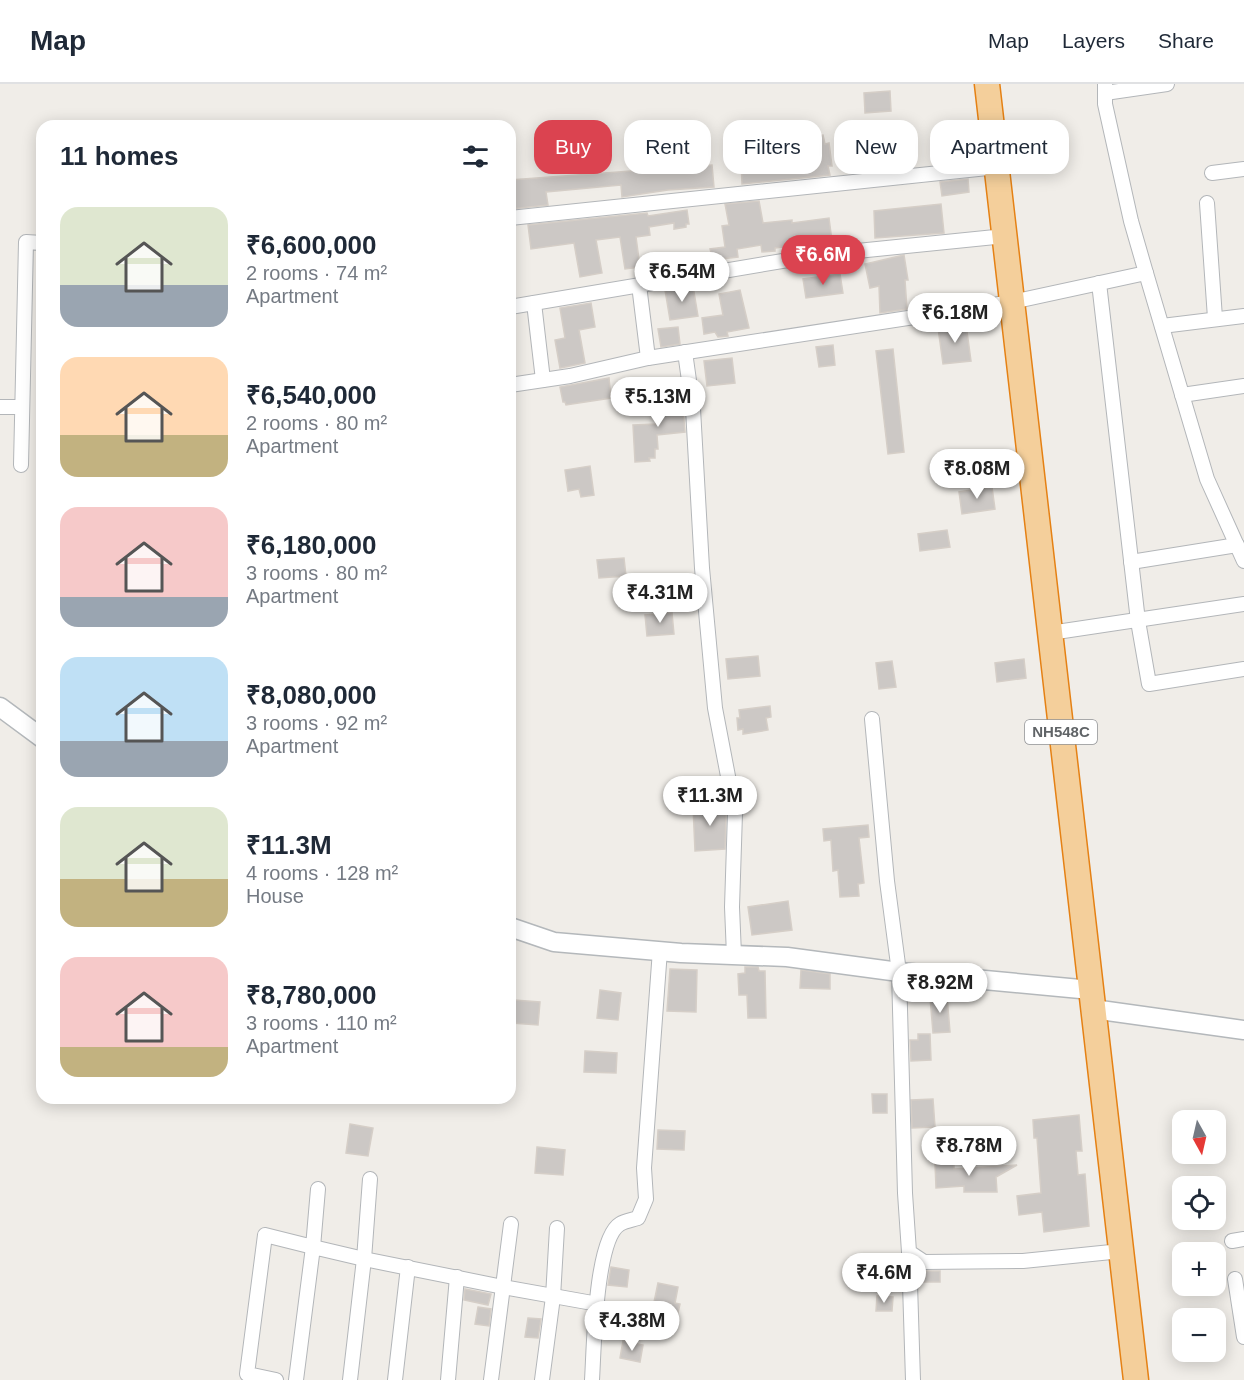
<!DOCTYPE html>
<html lang="en">
<head>
<meta charset="utf-8">
<style>
	:root { --surface:#fff; --page:#f6f6f7; --text:#1f2937; --muted:#747a83; --line:#e0e1e3; --accent:#db4350 }
	body { margin:0; font-family:Helvetica,sans-serif; background:var(--page); color:var(--text); height:100vh; display:flex; flex-direction:column; font-size:22px; white-space:nowrap }
	* { box-sizing:border-box; margin:0 }
	p { font-size:20px; color:var(--muted) }
	.icon { flex:none; width:33px; height:33px; fill:none; stroke:currentColor; stroke-width:2; stroke-linecap:round; stroke-linejoin:round }
	.map { position:relative; flex:1; overflow:hidden }
	.drawer { position:absolute; left:36px; top:36px; width:480px; height:984px; display:flex; flex-direction:column; background:var(--surface); border-radius:18px; box-shadow:0 3px 15px #0003 }
	.drawer>* { flex:none }
	.hud { position:absolute; left:534px; top:36px; width:570px; height:54px; display:flex; gap:12px }
	.needle { width:39px; rotate:172deg }
	.buttons { position:absolute; left:1172px; top:1026px; display:grid; gap:12px }
	.buttons a { display:grid; place-items:center; width:54px; height:54px; border-radius:12px; background:var(--surface); box-shadow:0 3px 15px #0003; font-size:30px }
	.price { position:absolute; translate:-50% -51px; padding:0 14px; border-radius:21px; background:#fff; color:#222; font-size:20px; line-height:39px; filter:drop-shadow(0 2px 3px #0008) }
	.price::after { content:''; position:absolute; left:50%; top:36px; width:18px; height:14px; margin-left:-9px; background:inherit; clip-path:polygon(0 0,100% 0,50% 100%) }
	.price.active { background:var(--accent); color:#fff }
	ul { padding:0; list-style:none }
	li { display:flex; align-items:center; gap:18px; height:150px; padding:0 24px }
	li span { display:grid; place-items:center; flex:none; width:168px; height:120px; border-radius:18px; color:#555 }
	li>.icon { margin-inline-start:auto }
	span .icon { width:72px; height:72px; fill:#fffc; stroke-width:1 }
	li b { font-size:26px }
	h2 { display:flex; justify-content:space-between; align-items:center; height:72px; padding:0 24px; font-size:26px }
	.chip { padding:0 21px; border-radius:18px; background:var(--surface); box-shadow:0 3px 15px #0003; font-size:21px; line-height:54px }
	.chip.active { background:var(--accent); color:#fff }
	header { display:flex; align-items:center; gap:36px; box-sizing:border-box; height:84px; padding:0 30px; background:var(--surface); border-bottom:2px solid var(--line) }
	header strong { font-size:28px }
	nav { display:flex; gap:33px; margin-inline-start:auto; font-size:21px }
	.map>svg:first-child { display:block }
	.building { fill:#ccc8c5; stroke:#d5cec7; stroke-width:1.5 }
	.lines { fill:none; stroke-linecap:round; stroke-linejoin:round }
	.street-casing { stroke:#b3b6b9; stroke-width:16 }
	.secondary-casing { stroke:#b4b8bb; stroke-width:21 }
	.highway-casing { stroke:#e58114; stroke-width:27 }
	.street { stroke:#fff; stroke-width:14 }
	.secondary { stroke:#fff; stroke-width:18 }
	.highway { stroke:#f4cf9b; stroke-width:24 }
	.labels { text-anchor:middle; stroke-width:5; stroke-linejoin:round; paint-order:stroke }
	.shield { fill:#fff; stroke:#909295; stroke-width:1.5 }
	.shield-label { font-size:15px; font-weight:bold; fill:#606467 }
</style>
</head>
<body>
<header>
<strong>Map</strong>
<nav><a>Map</a><a>Layers</a><a>Share</a></nav>
</header>
<div class="map">
<svg width="1244" height="1296" viewBox="0 0 1244 1296">
	<rect width="100%" height="100%" fill="#f0ede8"/>
	<g class="building">
		<path d="M890,7L891,27L865,29L864,9Z"/>
		<path d="M823,51L825,60L829,59L832,82H828L830,91L742,100L741,76L770,74V77L801,75L798,55Z"/>
		<path d="M712,81L714,103L668,106L622,113L621,101L546,108L548,121L510,125V96Z"/>
		<path d="M968,95L969,108L942,112L940,98Z"/>
		<path d="M759,117L763,139L792,136V139L829,134L832,157L775,164V167L762,168L761,161L737,165L738,173L713,176L710,165L725,163L722,142L729,141L725,120Z"/>
		<path d="M941,120L944,149L875,154L874,127Z"/>
		<path d="M687,126L689,140H686V143L674,145V139L649,143L650,151L636,153L640,183L625,185L620,153L596,156L602,189L580,193L574,159L531,165L528,141L647,129L648,132Z"/>
		<path d="M904,171L908,196H905L907,225L880,229L879,202L870,204L865,180Z"/>
		<path d="M840,190L843,209L806,214L803,195Z"/>
		<path d="M693,202L698,232L670,236L665,206Z"/>
		<path d="M740,206L749,244L727,248L728,252L718,253L715,248L704,250L702,234L723,231L719,210Z"/>
		<path d="M591,219L595,243L579,246L585,279L560,284L555,256L565,254L560,224Z"/>
		<path d="M966,240L971,277L943,280L938,244Z"/>
		<path d="M678,243L680,260L661,263L658,245Z"/>
		<path d="M833,261L835,281L819,283L816,263Z"/>
		<path d="M893,265L904,368L888,370L876,267Z"/>
		<path d="M732,274L735,299L707,302L704,277Z"/>
		<path d="M609,294L611,314L566,321L565,318H563L560,303Z"/>
		<path d="M682,313L685,348L657,351L658,365H655V374H649L650,377L635,378L633,341L656,340L654,316Z"/>
		<path d="M590,382L594,411L581,413L579,405L568,407L565,386Z"/>
		<path d="M992,403L995,425L962,430L959,408Z"/>
		<path d="M947,446L950,463L920,467L918,450Z"/>
		<path d="M624,474L626,492L599,494L597,476Z"/>
		<path d="M672,529L674,550L647,552L645,531Z"/>
		<path d="M758,572L760,592L728,595L726,575Z"/>
		<path d="M1024,575L1026,594L997,598L995,579Z"/>
		<path d="M892,577L896,603L879,605L876,579Z"/>
		<path d="M770,622L771,633L766,634L768,646L743,650V645L738,646L737,634H740L739,626Z"/>
		<path d="M724,720L726,730L725,765L695,767L693,722Z"/>
		<path d="M868,741L869,753L859,754L864,799L858,800L859,812L840,813L838,786L833,787L831,756L824,757L823,745Z"/>
		<path d="M788,817L792,846L752,851L748,823Z"/>
		<path d="M745,883H758L759,887H765L766,934H748L747,911H739L738,890L745,889Z"/>
		<path d="M670,885L697,886L696,928L667,927Z"/>
		<path d="M801,886L830,890V905L800,904Z"/>
		<path d="M600,906L621,909L618,936L597,934Z"/>
		<path d="M947,912L950,948L933,949L930,913Z"/>
		<path d="M514,916L540,918L538,941L512,939Z"/>
		<path d="M918,950H930L931,976L911,977L910,956H918Z"/>
		<path d="M585,967L617,969L616,989L584,988Z"/>
		<path d="M872,1010H887V1029H873Z"/>
		<path d="M933,1015L935,1043L912,1044L911,1016Z"/>
		<path d="M1079,1031L1082,1067H1076L1078,1091L1085,1090L1089,1142L1044,1148L1042,1128L1019,1131L1017,1112L1041,1109L1037,1054H1034L1033,1036Z"/>
		<path d="M350,1040L373,1044L368,1072L346,1069Z"/>
		<path d="M658,1046L685,1047L684,1066L657,1065Z"/>
		<path d="M537,1063L565,1066L563,1091L535,1089Z"/>
		<path d="M954,1078V1085L1017,1081L996,1093L997,1108H964V1102L936,1104L935,1079Z"/>
		<path d="M611,1183L629,1186L627,1203L608,1201Z"/>
		<rect x="919" y="1187" width="21" height="11"/>
		<path d="M658,1199L678,1203L675,1219L680,1220L677,1233L652,1228Z"/>
		<path d="M465,1205L491,1210L488,1221L464,1216Z"/>
		<path d="M877,1212L893,1213L892,1227H876Z"/>
		<path d="M478,1223L491,1225L489,1242L475,1240Z"/>
		<path d="M606,1228L625,1232L621,1252L604,1248Z"/>
		<path d="M528,1234L541,1235L538,1254L525,1253Z"/>
		<path d="M623,1257L643,1261L640,1278L620,1274Z"/>
	</g>
	<g class="lines">
		<defs>
			<g id="street">
				<path d="M1105,9L1167,0"/>
				<path d="M1212,89L1244,85"/>
				<path d="M1207,119L1215,234"/>
				<path d="M510,134L997,83"/>
				<path d="M1146,189L1207,395L1244,477"/>
				<path d="M1099,199L1138,537L1149,600L1244,585"/>
				<path d="M639,201L648,274"/>
				<path d="M534,219L543,296"/>
				<path d="M510,223L818,171L1005,152"/>
				<path d="M1162,242L1244,232"/>
				<path d="M685,268L693,325L702,484L715,624L735,729L732,823L734,871"/>
				<path d="M510,301L570,292L648,274L1012,218L1146,189L1131,137L1105,20V0"/>
				<path d="M1182,311L1244,302"/>
				<path d="M0,323H22"/>
				<path d="M21,381L26,158L42,159"/>
				<path d="M1131,478L1237,461"/>
				<path d="M1050,549L1244,520"/>
				<path d="M872,635L887,797L899,888L905,1109L909,1168L924,1178L1023,1177L1121,1167"/>
				<path d="M1232,1157L1244,1155"/>
				<path d="M909,1168L913,1296"/>
				<path d="M1235,1195L1244,1253"/>
				<path d="M276,1296L247,1290L265,1151L313,1163L318,1105"/>
				<path d="M296,1296L313,1163L364,1175L503,1203L598,1220"/>
				<path d="M350,1296L364,1175L370,1095"/>
				<path d="M395,1296L408,1183"/>
				<path d="M448,1296L457,1193"/>
				<path d="M491,1296L511,1140"/>
				<path d="M542,1296L553,1213L557,1144"/>
				<path d="M592,1296C594,1266 595,1155 620,1140C625,1137 632,1136 638,1134L646,1115L644,1084L660,866"/>
			</g>
			<g id="secondary">
				<path d="M0,623L42,654"/>
				<path d="M510,843L554,858L681,869L787,873L899,888L1091,906"/>
				<path d="M1093,925L1244,946"/>
			</g>
			<path id="highway" d="M987,0L1136,1296"/>
		</defs>
		<use href="#street" class="street-casing"/>
		<use href="#secondary" class="secondary-casing"/>
		<use href="#highway" class="highway-casing"/>
		<use href="#street" class="street"/>
		<use href="#secondary" class="secondary"/>
		<use href="#highway" class="highway"/>
	</g>
	<g class="labels">
		<rect class="shield" x="1025" y="636" width="72" height="24" rx="4.5"/>
		<g class="shield-label">
			<text x="1061" y="653">NH548C</text>
		</g>
	</g>
</svg>
<div class="buttons">
<a><svg class="needle" viewBox="-14 -14 28 28"><path d="M0-13l5 13h-10z" fill="#e53935"/><path d="M0 13l5-13h-10z" fill="#747a83"/></svg></a>
<a><svg class="icon" aria-label="locate" viewBox="0 0 24 24"><circle cx="12" cy="12" r="6"/><path d="M12 2v4M12 18v4M2 12h4M18 12h4"/></svg></a>
<a>+</a>
<a>−</a>
</div>
<b class="price active" style="left:823px;top:202px">₹6.6M</b>
<b class="price" style="left:682px;top:219px">₹6.54M</b>
<b class="price" style="left:955px;top:260px">₹6.18M</b>
<b class="price" style="left:658px;top:344px">₹5.13M</b>
<b class="price" style="left:977px;top:416px">₹8.08M</b>
<b class="price" style="left:660px;top:540px">₹4.31M</b>
<b class="price" style="left:710px;top:743px">₹11.3M</b>
<b class="price" style="left:940px;top:930px">₹8.92M</b>
<b class="price" style="left:969px;top:1093px">₹8.78M</b>
<b class="price" style="left:884px;top:1220px">₹4.6M</b>
<b class="price" style="left:632px;top:1268px">₹4.38M</b>
<div class="hud">
<a class="chip active">Buy</a>
<a class="chip">Rent</a>
<a class="chip">Filters</a>
<a class="chip">New</a>
<a class="chip">Apartment</a>
</div>
<section class="drawer">
<h2>11 homes<svg class="icon" aria-label="filters" viewBox="0 0 24 24"><path d="M4 7h16M4 17h16"/><circle cx="9" cy="7" r="2"/><circle cx="15" cy="17" r="2"/></svg></h2>
<ul>
<li><span style="background:linear-gradient(#dfe7d0 65%,#9aa5b1 0)"><svg class="icon" aria-label="home" viewBox="0 0 24 24"><path d="M3 11l9-7 9 7M6 9v11h12V9"/></svg></span><div><b>₹6,600,000</b><p>2 rooms · 74 m²</p><p>Apartment</p></div></li>
<li><span style="background:linear-gradient(#ffd9b3 65%,#c2b280 0)"><svg class="icon" aria-label="home" viewBox="0 0 24 24"><path d="M3 11l9-7 9 7M6 9v11h12V9"/></svg></span><div><b>₹6,540,000</b><p>2 rooms · 80 m²</p><p>Apartment</p></div></li>
<li><span style="background:linear-gradient(#f6c9c9 75%,#9aa5b1 0)"><svg class="icon" aria-label="home" viewBox="0 0 24 24"><path d="M3 11l9-7 9 7M6 9v11h12V9"/></svg></span><div><b>₹6,180,000</b><p>3 rooms · 80 m²</p><p>Apartment</p></div></li>
<li><span style="background:linear-gradient(#bfe0f5 70%,#9aa5b1 0)"><svg class="icon" aria-label="home" viewBox="0 0 24 24"><path d="M3 11l9-7 9 7M6 9v11h12V9"/></svg></span><div><b>₹8,080,000</b><p>3 rooms · 92 m²</p><p>Apartment</p></div></li>
<li><span style="background:linear-gradient(#dfe7d0 60%,#c2b280 0)"><svg class="icon" aria-label="home" viewBox="0 0 24 24"><path d="M3 11l9-7 9 7M6 9v11h12V9"/></svg></span><div><b>₹11.3M</b><p>4 rooms · 128 m²</p><p>House</p></div></li>
<li><span style="background:linear-gradient(#f6c9c9 75%,#c2b280 0)"><svg class="icon" aria-label="home" viewBox="0 0 24 24"><path d="M3 11l9-7 9 7M6 9v11h12V9"/></svg></span><div><b>₹8,780,000</b><p>3 rooms · 110 m²</p><p>Apartment</p></div></li>
</ul>
</section>
</div>
</body>
</html>
